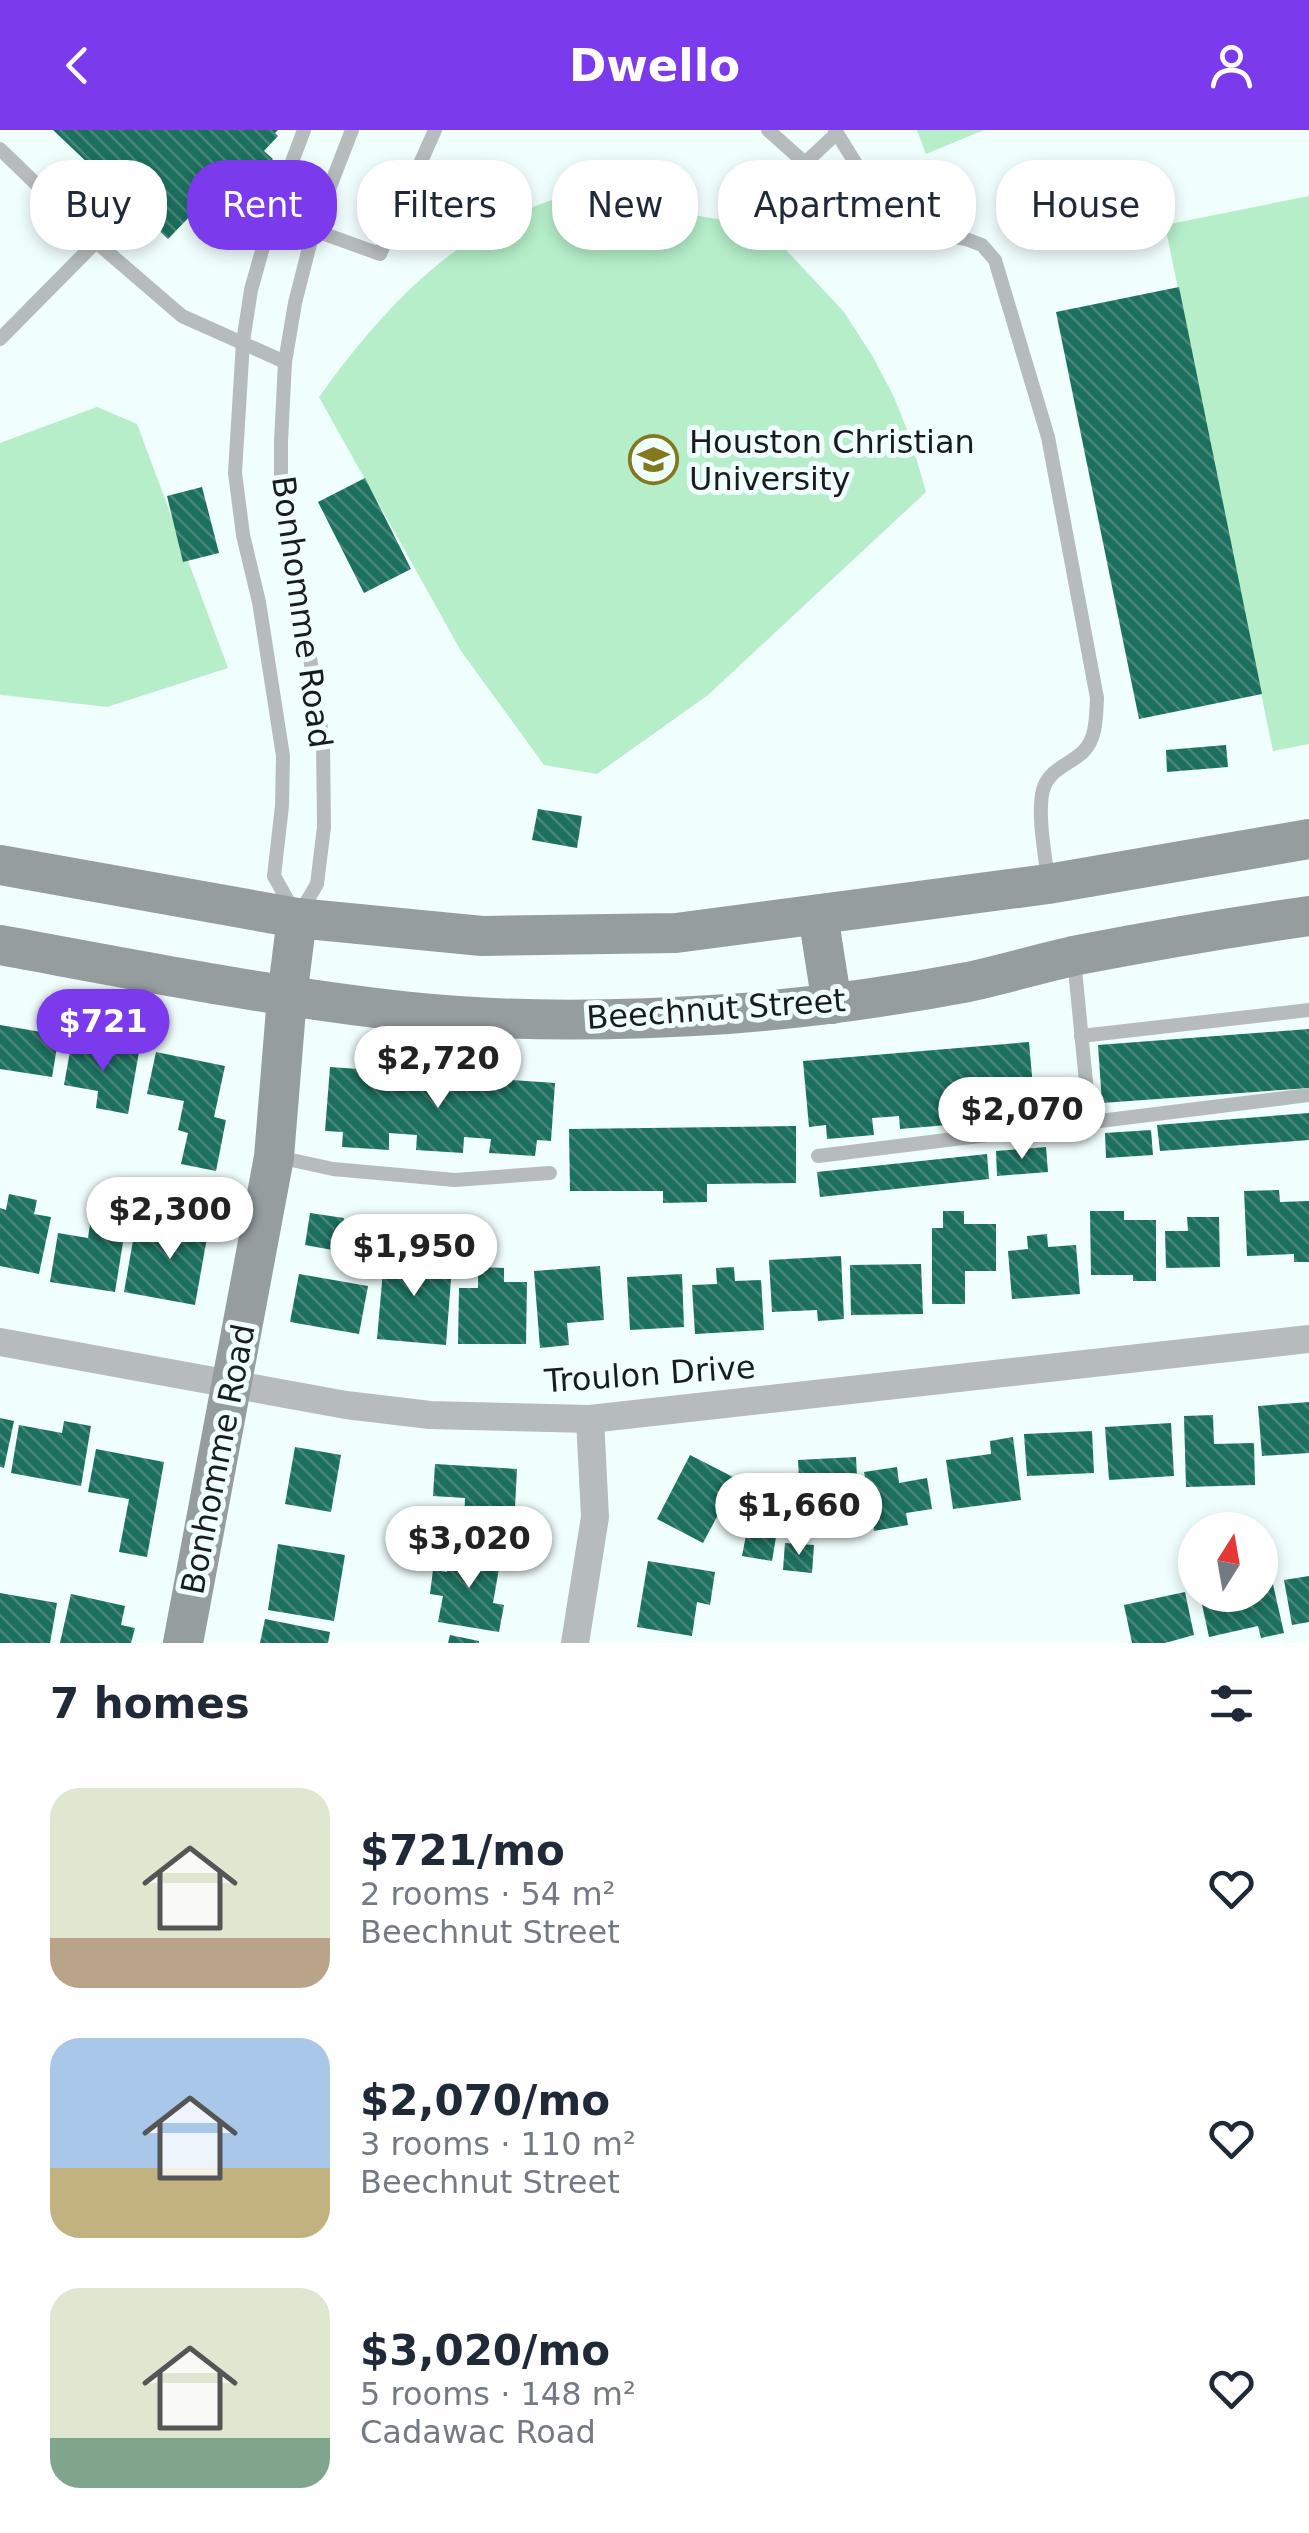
<!DOCTYPE html>
<html lang="en">
<head>
<meta charset="utf-8">
<style>
	:root { --surface:#fff; --page:#f2f2f3; --text:#1f2937; --muted:#747a83; --accent:#7c3aed }
	body { margin:0; font-family:"DejaVu Sans",sans-serif; background:var(--page); color:var(--text); height:100vh; display:flex; flex-direction:column; font-size:38px; white-space:nowrap }
	* { box-sizing:border-box; margin:0 }
	p { font-size:32px; color:var(--muted) }
	.icon { flex:none; width:55px; height:55px; fill:none; stroke:currentColor; stroke-width:2; stroke-linecap:round; stroke-linejoin:round }
	.map { position:relative; height:1513px; overflow:hidden }
	.side { display:flex; flex-direction:column; background:var(--surface); flex:1 }
	.side>* { flex:none }
	.banner { position:absolute; left:30px; top:30px; width:1250px; height:90px; display:flex; gap:20px }
	.needle { width:65px; rotate:11deg }
	.tools { position:absolute; left:1178px; top:1382px; display:grid; gap:20px }
	.tools a { display:grid; place-items:center; width:100px; height:100px; border-radius:50%; background:var(--surface); box-shadow:0 5px 15px #0003; font-size:50px }
	.price { position:absolute; translate:-50% -85px; padding:0 22px; border-radius:35px; background:#fff; color:#222; font-size:32px; line-height:65px; filter:drop-shadow(0 2px 5px #0008) }
	.price::after { content:''; position:absolute; left:50%; top:60px; width:30px; height:22px; margin-left:-15px; background:inherit; clip-path:polygon(0 0,100% 0,50% 100%) }
	.price.selected { background:var(--accent); color:#fff }
	ul { padding:0; list-style:none }
	li { display:flex; align-items:center; gap:30px; height:250px; padding:0 50px }
	li span { display:grid; place-items:center; flex:none; width:280px; height:200px; border-radius:30px; color:#555 }
	li>.icon { margin-inline-start:auto }
	span .icon { width:120px; height:120px; fill:#fffc; stroke-width:1 }
	li b { font-size:42px }
	h2 { display:flex; justify-content:space-between; align-items:center; height:120px; padding:0 50px; font-size:42px }
	.chip { padding:0 35px; border-radius:40px; background:var(--surface); box-shadow:0 5px 15px #0003; font-size:35px; line-height:90px }
	.chip.selected { background:var(--accent); color:#fff }
	header { display:flex; justify-content:space-between; align-items:center; height:130px; padding:0 50px; background:var(--accent); color:#fff; font-size:45px; font-weight:800 }
	.map>svg:first-child { display:block }
	.grass { fill:#b5eec9 }
	.building { fill:url(#building-back-hatch) }
	.lines { fill:none; stroke-linecap:round; stroke-linejoin:round }
	.lane { stroke:#b6bcbd; stroke-width:14 }
	.street { stroke:#b6bcbd; stroke-width:28 }
	.secondary { stroke:#959d9f; stroke-width:40 }
	.labels { text-anchor:middle; stroke-width:10; stroke-linejoin:round; paint-order:stroke }
	.poi-label { font-size:32px; fill:#181d1c; stroke:#f0fefd; text-anchor:start }
	.street-label { font-size:32px; fill:#181d1c; stroke:#f0fefd }
</style>
</head>
<body>
<header><svg class="icon" aria-label="back" viewBox="0 0 24 24"><path d="M15 5l-7 7 7 7"/></svg>Dwello<svg class="icon" aria-label="person" viewBox="0 0 24 24"><circle cx="12" cy="8" r="4"/><path d="M4 21q1-7 8-7t8 7"/></svg></header>
<div class="map">
<svg width="1309" height="1513" viewBox="0 0 1309 1513">
	<defs>
		<pattern id="building-back-hatch" width="6" height="6" patternUnits="userSpaceOnUse" patternTransform="scale(2.5)"><rect width="6" height="6" fill="#1b705e"/><path d="M-1 5l2 2M0 0l6 6M5-1l2 2" fill="none" stroke="#4b867a"/></pattern>
	</defs>
	<rect width="100%" height="100%" fill="#f0fefd"/>
	<g class="grass">
		<path d="M917,0H984L926,24Z"/>
		<path d="M568,65L755,95L787,121L844,182L873,227L894,267L911,310L926,362L708,565L597,644L544,635L461,521L319,267C382,179 459,95 568,65Z"/>
		<path d="M1309,66V614L1273,621L1165,95Z"/>
		<path d="M97,277L137,294L228,538L107,577L3,565L0,564V313Z"/>
	</g>
	<g class="building">
		<path d="M53,0H278L275,3L278,6L264,21L273,29L258,44L265,50L250,66L254,71L239,86L247,94L228,113L195,81L168,109Z"/>
		<path d="M1179,157L1262,564L1139,589L1056,182Z"/>
		<path d="M365,348L411,439L364,463L318,372Z"/>
		<path d="M202,357L219,423L183,432L167,366Z"/>
		<path d="M1226,615L1228,637L1167,642L1166,620Z"/>
		<path d="M538,679L582,686L577,718L532,710Z"/>
		<path d="M0,895L59,905L52,947L0,939Z"/>
		<path d="M1309,899V958L1102,973L1098,915Z"/>
		<path d="M72,910L139,922L128,984L96,978L98,961L64,955Z"/>
		<path d="M1029,912L1034,968L1019,969L1020,986L973,990L972,976L945,979L947,995L900,999L899,986L872,988L874,1005L827,1009L826,995L809,997L803,931Z"/>
		<path d="M156,922L225,936L214,987L226,990L216,1041L181,1034L188,1003L178,1000L184,971L147,964Z"/>
		<path d="M330,937L555,953L551,1011L537,1010L535,1026L489,1023L491,1009L464,1007L463,1023L416,1020L417,1005L389,1003V1020L342,1017L343,1002L325,1001Z"/>
		<path d="M1309,983V1010L1160,1021L1157,995Z"/>
		<path d="M796,996V1053L707,1054V1072L663,1073V1061H570L569,999Z"/>
		<path d="M1151,1000L1153,1025L1106,1028L1105,1003Z"/>
		<path d="M1046,1017L1048,1042L997,1046L996,1021Z"/>
		<path d="M987,1024L989,1049L820,1067L817,1042Z"/>
		<path d="M1279,1060L1280,1072L1309,1071V1132H1294V1124L1247,1126L1244,1061Z"/>
		<path d="M9,1064L37,1070L34,1084L51,1087L39,1144L0,1136V1078L6,1080Z"/>
		<path d="M183,1080L211,1085L195,1175L124,1162L134,1105L177,1113Z"/>
		<path d="M943,1081H964V1094H996V1141H965V1174H932V1098H943Z"/>
		<path d="M1090,1081H1124V1090H1156V1151H1133V1145H1091Z"/>
		<path d="M310,1083L344,1088L338,1121L305,1115Z"/>
		<path d="M1187,1087H1219L1220,1137L1166,1138L1165,1101H1188Z"/>
		<path d="M90,1094L125,1100L115,1162L50,1152L58,1103L88,1108Z"/>
		<path d="M1047,1104L1048,1117L1076,1115L1080,1164L1012,1169L1008,1121L1028,1119L1027,1106Z"/>
		<path d="M385,1118L422,1121L421,1133L452,1136L446,1215L377,1209Z"/>
		<path d="M841,1126L844,1189L818,1191L817,1180L772,1182L769,1130Z"/>
		<path d="M921,1134L923,1184L851,1185L850,1135Z"/>
		<path d="M600,1136L604,1190L567,1193L569,1215L540,1218L534,1141Z"/>
		<path d="M478,1137L504,1138V1152H527L526,1214H458L459,1158H478Z"/>
		<path d="M734,1137L735,1151L761,1150L764,1200L695,1204L692,1155L717,1154L716,1138Z"/>
		<path d="M299,1144L368,1156L359,1204L290,1192Z"/>
		<path d="M682,1144L684,1197L630,1200L627,1147Z"/>
		<path d="M1309,1272V1323L1262,1326L1258,1276Z"/>
		<path d="M1213,1285L1214,1314L1254,1313L1255,1355L1186,1357L1184,1286Z"/>
		<path d="M0,1288L14,1291L4,1338L0,1337Z"/>
		<path d="M64,1291L91,1296L81,1356L11,1343L19,1295L62,1303Z"/>
		<path d="M1171,1293L1174,1346L1109,1350L1105,1297Z"/>
		<path d="M1092,1301L1094,1343L1027,1346L1024,1304Z"/>
		<path d="M1013,1307L1021,1370L953,1379L946,1330L991,1324L990,1311Z"/>
		<path d="M295,1317L341,1325L331,1382L285,1374Z"/>
		<path d="M96,1319L164,1332L147,1427L119,1422L129,1369L88,1362Z"/>
		<path d="M690,1325L737,1349L703,1413L657,1389Z"/>
		<path d="M856,1327L859,1388L801,1391L798,1330Z"/>
		<path d="M435,1334L517,1339L514,1397L464,1394L465,1368L433,1366Z"/>
		<path d="M897,1337L899,1353L927,1348L932,1379L906,1383L908,1395L874,1401L864,1342Z"/>
		<path d="M749,1390L778,1395L772,1431L742,1426Z"/>
		<path d="M785,1413L814,1415L812,1443L783,1440Z"/>
		<path d="M278,1414L345,1425L334,1491L268,1480Z"/>
		<path d="M451,1419L501,1427L493,1473L504,1475L499,1502L438,1492L443,1466L430,1464L433,1440L447,1442Z"/>
		<path d="M648,1431L715,1442L710,1475L697,1472L692,1506L637,1497Z"/>
		<path d="M1270,1441L1284,1503L1261,1508L1258,1496L1209,1507L1200,1465H1260V1443Z"/>
		<path d="M1309,1446V1492L1292,1495L1284,1450Z"/>
		<path d="M1185,1462L1194,1505L1165,1513H1132L1124,1475Z"/>
		<path d="M0,1463L57,1473L50,1513H0Z"/>
		<path d="M71,1464L125,1476L121,1495L135,1498L131,1513H60Z"/>
		<path d="M265,1489L330,1502L328,1513H260Z"/>
		<path d="M450,1505L479,1511V1513H448Z"/>
	</g>
	<g class="lines">
		<g class="lane">
			<path d="M768,0L805,33L837,3"/>
			<path d="M835,0L890,89L904,98L966,109L982,115L995,130L1048,307L1097,568C1096,586 1097,608 1083,622C1069,635 1049,639 1043,660C1037,683 1045,725 1048,749"/>
			<path d="M0,19L96,112L0,209"/>
			<path d="M272,85L380,124L435,0"/>
			<path d="M96,112L182,186L285,232"/>
			<path d="M293,780L274,746L282,676L283,626L259,472L243,405L235,343L243,212L251,160L272,85L304,0"/>
			<path d="M300,783L317,754L324,697L323,611L310,528L281,380V312L285,232L295,173L314,98L352,0"/>
			<path d="M1074,829L1090,993"/>
			<path d="M1081,906L1309,880"/>
			<path d="M818,1026L1309,965"/>
			<path d="M278,1027L333,1039L455,1050L550,1043"/>
		</g>
		<g class="street">
			<path d="M0,1212L346,1275L430,1285L590,1289L1309,1209"/>
			<path d="M575,1513L595,1387L590,1289"/>
		</g>
		<g class="secondary">
			<path d="M0,735L297,788L482,806L676,803L1048,754L1309,709"/>
			<path d="M818,785L832,874"/>
			<path d="M0,815C136,840 272,867 410,882C515,893 623,891 728,884C808,878 889,867 968,852C1005,844 1041,833 1078,825C1155,810 1232,797 1309,786"/>
			<path d="M183,1513L274,1027L287,867L297,788"/>
		</g>
	</g>
	<defs>
		<symbol id="university-ring" viewBox="-11 -11 22 22"><circle r="9.5" fill="#f0fefd" stroke="#83781d" stroke-width="1.5"/><path d="M0-5L7-2L0 1L-7-2ZM-4 1L0 2.5L4 1V4Q0 6-4 4Z" fill="#83781d"/></symbol>
	</defs>
	<g fill-rule="evenodd">
		<use href="#university-ring" x="626" y="302" width="55" height="55"/>
	</g>
	<g class="labels">
		<g class="poi-label">
			<text x="689" y="323">Houston Christian<tspan x="689" dy="37">University</tspan></text>
		</g>
		<g class="street-label">
			<text transform="translate(302 482) rotate(82)" y="11">Bonhomme Road</text>
			<text transform="translate(716 879) rotate(-4)" y="11">Beechnut Street</text>
			<text transform="translate(650 1244) rotate(-4)" y="11">Troulon Drive</text>
			<text transform="translate(218 1329) rotate(-79)" y="11">Bonhomme Road</text>
		</g>
	</g>
</svg>
<div class="tools">
<a><svg class="needle" viewBox="-14 -14 28 28"><path d="M0-13l5 13h-10z" fill="#e53935"/><path d="M0 13l5-13h-10z" fill="#747a83"/></svg></a>
</div>
<b class="price selected" style="left:103px;top:944px">$721</b>
<b class="price" style="left:438px;top:981px">$2,720</b>
<b class="price" style="left:1022px;top:1032px">$2,070</b>
<b class="price" style="left:170px;top:1132px">$2,300</b>
<b class="price" style="left:414px;top:1169px">$1,950</b>
<b class="price" style="left:799px;top:1428px">$1,660</b>
<b class="price" style="left:469px;top:1461px">$3,020</b>
<div class="banner">
<a class="chip">Buy</a>
<a class="chip selected">Rent</a>
<a class="chip">Filters</a>
<a class="chip">New</a>
<a class="chip">Apartment</a>
<a class="chip">House</a>
</div>
</div>
<section class="side">
<h2>7 homes<svg class="icon" aria-label="filters" viewBox="0 0 24 24"><path d="M4 7h16M4 17h16"/><circle cx="9" cy="7" r="2"/><circle cx="15" cy="17" r="2"/></svg></h2>
<ul>
<li><span style="background:linear-gradient(#dfe7d0 75%,#b9a48a 0)"><svg class="icon" aria-label="home" viewBox="0 0 24 24"><path d="M3 11l9-7 9 7M6 9v11h12V9"/></svg></span><div><b>$721/mo</b><p>2 rooms · 54 m²</p><p>Beechnut Street</p></div><svg class="icon" aria-label="heart" viewBox="0 0 24 24"><path d="M12 20l-8-8c-3-5 5-10 8-4 3-6 11-1 8 4z"/></svg></li>
<li><span style="background:linear-gradient(#a9c7e8 65%,#c2b280 0)"><svg class="icon" aria-label="home" viewBox="0 0 24 24"><path d="M3 11l9-7 9 7M6 9v11h12V9"/></svg></span><div><b>$2,070/mo</b><p>3 rooms · 110 m²</p><p>Beechnut Street</p></div><svg class="icon" aria-label="heart" viewBox="0 0 24 24"><path d="M12 20l-8-8c-3-5 5-10 8-4 3-6 11-1 8 4z"/></svg></li>
<li><span style="background:linear-gradient(#dfe7d0 75%,#7fa58c 0)"><svg class="icon" aria-label="home" viewBox="0 0 24 24"><path d="M3 11l9-7 9 7M6 9v11h12V9"/></svg></span><div><b>$3,020/mo</b><p>5 rooms · 148 m²</p><p>Cadawac Road</p></div><svg class="icon" aria-label="heart" viewBox="0 0 24 24"><path d="M12 20l-8-8c-3-5 5-10 8-4 3-6 11-1 8 4z"/></svg></li>
</ul>
</section>
</body>
</html>
